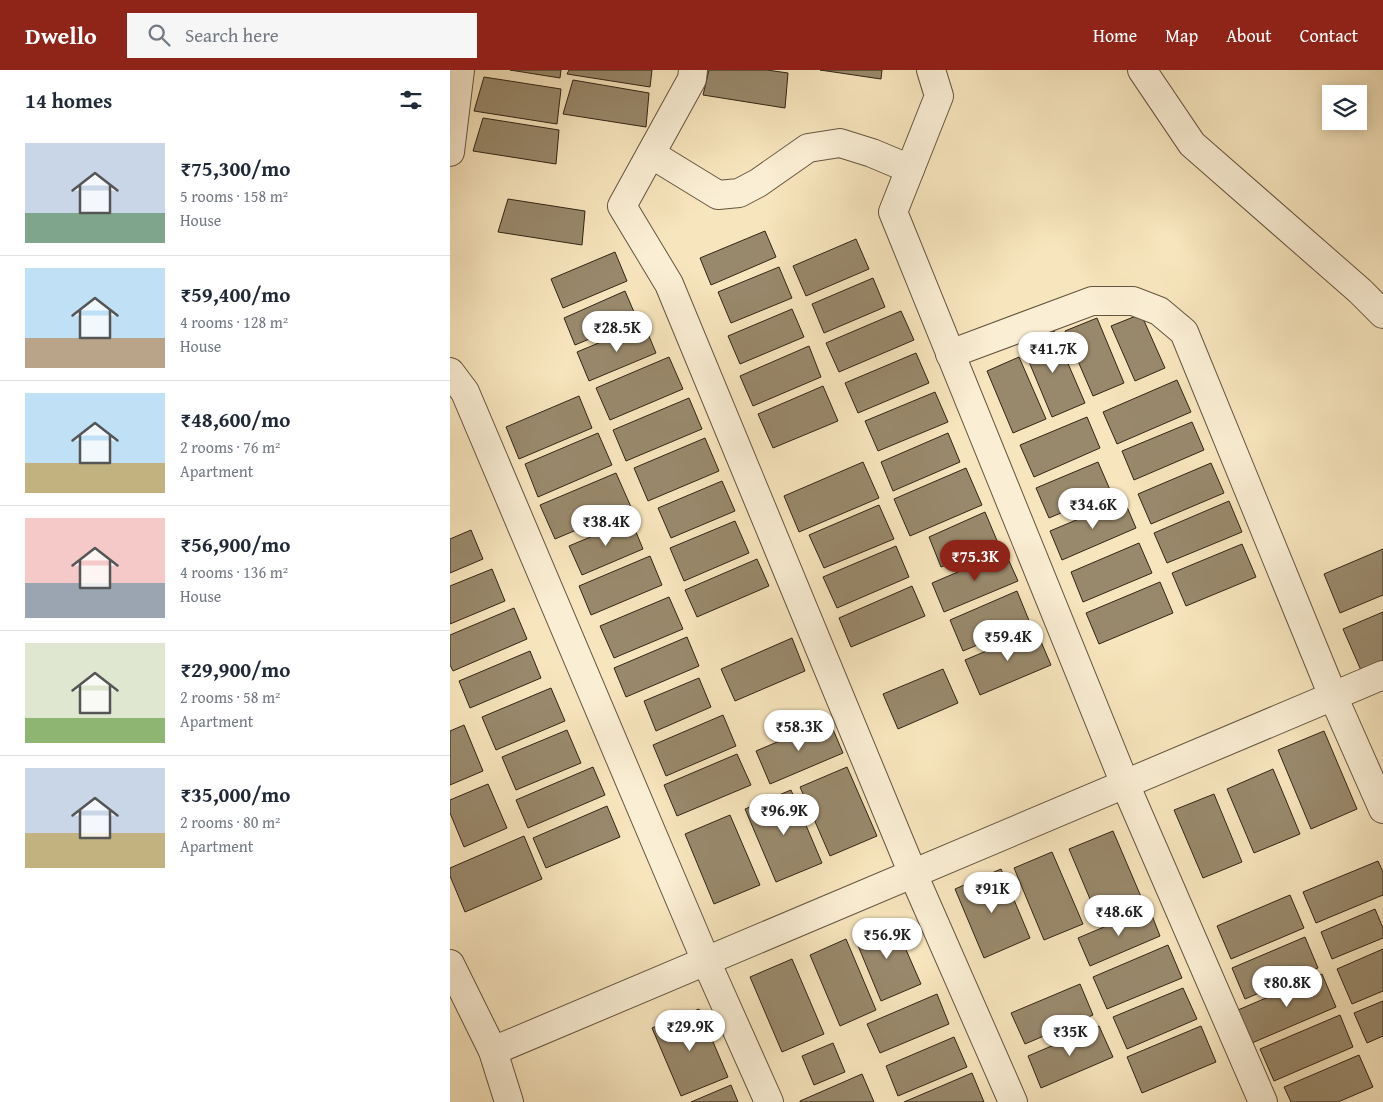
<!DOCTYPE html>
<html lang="en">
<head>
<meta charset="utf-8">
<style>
	:root { --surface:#fff; --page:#f6f6f7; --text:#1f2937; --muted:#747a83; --line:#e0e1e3; --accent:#8f2418 }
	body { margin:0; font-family:"Gentium Book Plus",serif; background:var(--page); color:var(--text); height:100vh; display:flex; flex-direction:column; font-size:19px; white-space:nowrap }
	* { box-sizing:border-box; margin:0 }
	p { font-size:16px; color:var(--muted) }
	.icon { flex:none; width:28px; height:28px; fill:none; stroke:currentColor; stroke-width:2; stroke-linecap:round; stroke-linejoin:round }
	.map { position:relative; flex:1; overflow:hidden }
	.panel { display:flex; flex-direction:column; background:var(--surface); width:450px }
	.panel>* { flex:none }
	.buttons { position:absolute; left:872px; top:15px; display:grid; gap:10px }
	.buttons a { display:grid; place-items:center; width:45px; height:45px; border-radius:0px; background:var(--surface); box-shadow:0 2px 12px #0003; font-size:25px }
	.price { position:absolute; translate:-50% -42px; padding:0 11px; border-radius:18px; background:#fff; color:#222; font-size:16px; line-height:32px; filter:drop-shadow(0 1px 2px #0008) }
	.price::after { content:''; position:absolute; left:50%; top:30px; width:15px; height:11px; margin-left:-8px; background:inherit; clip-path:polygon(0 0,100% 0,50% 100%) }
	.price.on { background:var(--accent); color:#fff }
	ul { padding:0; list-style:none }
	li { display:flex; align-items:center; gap:15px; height:125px; padding:0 25px }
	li+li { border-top:1px solid var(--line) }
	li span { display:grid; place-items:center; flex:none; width:140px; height:100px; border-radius:0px; color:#555 }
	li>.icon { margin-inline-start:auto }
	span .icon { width:60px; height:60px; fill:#fffc; stroke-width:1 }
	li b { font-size:21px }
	h2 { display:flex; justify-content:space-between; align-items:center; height:60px; padding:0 25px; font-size:21px }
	header { display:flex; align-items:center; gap:30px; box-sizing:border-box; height:70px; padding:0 25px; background:var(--accent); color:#fff }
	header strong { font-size:24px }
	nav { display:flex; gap:28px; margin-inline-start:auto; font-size:18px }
	.search { width:350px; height:45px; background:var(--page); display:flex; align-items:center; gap:12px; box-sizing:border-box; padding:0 18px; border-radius:0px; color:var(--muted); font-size:19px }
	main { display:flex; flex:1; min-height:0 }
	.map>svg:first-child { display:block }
	.building { fill:#99896c; stroke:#332515 }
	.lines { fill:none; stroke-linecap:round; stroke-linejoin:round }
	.minor-casing { stroke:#64553f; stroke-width:30 }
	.minor { stroke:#faeed4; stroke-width:28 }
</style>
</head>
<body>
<header>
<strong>Dwello</strong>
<div class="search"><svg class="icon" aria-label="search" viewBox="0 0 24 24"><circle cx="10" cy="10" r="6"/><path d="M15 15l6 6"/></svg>Search here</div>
<nav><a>Home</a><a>Map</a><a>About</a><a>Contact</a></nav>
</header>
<main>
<section class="panel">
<h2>14 homes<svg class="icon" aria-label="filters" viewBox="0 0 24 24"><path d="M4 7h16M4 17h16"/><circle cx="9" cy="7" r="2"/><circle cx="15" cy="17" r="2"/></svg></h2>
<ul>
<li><span style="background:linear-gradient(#c9d6e8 70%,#7fa58c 0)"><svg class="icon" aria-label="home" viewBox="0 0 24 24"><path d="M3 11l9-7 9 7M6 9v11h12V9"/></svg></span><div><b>₹75,300/mo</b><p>5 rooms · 158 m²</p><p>House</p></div></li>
<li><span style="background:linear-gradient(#bfe0f5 70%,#b9a48a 0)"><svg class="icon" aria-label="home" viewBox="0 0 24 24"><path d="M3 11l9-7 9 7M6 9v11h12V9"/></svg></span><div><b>₹59,400/mo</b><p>4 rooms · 128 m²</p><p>House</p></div></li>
<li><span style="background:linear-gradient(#bfe0f5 70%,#c2b280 0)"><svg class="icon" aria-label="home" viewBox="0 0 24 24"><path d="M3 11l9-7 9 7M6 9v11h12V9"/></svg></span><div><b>₹48,600/mo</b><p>2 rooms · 76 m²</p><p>Apartment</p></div></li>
<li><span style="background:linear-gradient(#f6c9c9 65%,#9aa5b1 0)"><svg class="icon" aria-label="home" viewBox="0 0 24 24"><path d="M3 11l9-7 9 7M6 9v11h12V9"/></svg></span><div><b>₹56,900/mo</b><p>4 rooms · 136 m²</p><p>House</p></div></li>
<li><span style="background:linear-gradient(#dfe7d0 75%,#8fb573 0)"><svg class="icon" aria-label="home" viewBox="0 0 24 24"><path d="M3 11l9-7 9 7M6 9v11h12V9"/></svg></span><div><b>₹29,900/mo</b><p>2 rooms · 58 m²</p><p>Apartment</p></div></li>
<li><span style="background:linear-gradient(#c9d6e8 65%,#c2b280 0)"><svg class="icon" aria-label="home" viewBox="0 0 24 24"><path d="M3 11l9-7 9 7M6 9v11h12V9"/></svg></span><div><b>₹35,000/mo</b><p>2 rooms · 80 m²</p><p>Apartment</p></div></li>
</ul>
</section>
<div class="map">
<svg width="933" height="1032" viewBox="0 0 933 1032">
	<rect width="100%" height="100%" fill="#f7e5bd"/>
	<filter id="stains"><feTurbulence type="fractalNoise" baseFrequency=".004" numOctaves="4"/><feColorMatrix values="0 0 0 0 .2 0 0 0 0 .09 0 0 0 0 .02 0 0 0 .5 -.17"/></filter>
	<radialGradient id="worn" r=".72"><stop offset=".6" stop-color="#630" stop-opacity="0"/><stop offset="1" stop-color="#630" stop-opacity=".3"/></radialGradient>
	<g class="building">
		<path d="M60,0H111L110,8Z"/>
		<path d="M119,0H202L200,17L117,4Z"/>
		<path d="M259,0H317L338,3L335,38L253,25Z"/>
		<path d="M370,0H432L431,9Z"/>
		<path d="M34,7L111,19L107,54L24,41Z"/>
		<path d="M123,10L199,23L196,57L113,44Z"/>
		<path d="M33,48L109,60L106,94L23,81Z"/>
		<path d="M58,129L135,141L132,175L48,162Z"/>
		<path d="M315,161L326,187L261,215L250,188Z"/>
		<path d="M406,169L419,199L356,226L343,196Z"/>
		<path d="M165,182L177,211L113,238L101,209Z"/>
		<path d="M329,197L342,228L281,253L268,222Z"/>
		<path d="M423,208L435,237L374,263L362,234Z"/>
		<path d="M175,221L187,249L125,275L114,248Z"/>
		<path d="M342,239L354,267L290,294L278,266Z"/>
		<path d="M451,241L464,270L389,302L376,273Z"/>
		<path d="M691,244L715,298L685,311L661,256Z"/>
		<path d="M647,248L674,313L643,326L615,261Z"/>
		<path d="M194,254L206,283L139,311L127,282Z"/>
		<path d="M604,261L635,333L602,347L572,275Z"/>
		<path d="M359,276L371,307L303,336L290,306Z"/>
		<path d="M466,283L479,313L408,343L395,313Z"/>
		<path d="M219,287L233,319L160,350L146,318Z"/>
		<path d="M569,287L596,349L563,363L537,301Z"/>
		<path d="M727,310L741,342L667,374L653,342Z"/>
		<path d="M373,316L388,351L323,378L308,344Z"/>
		<path d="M485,322L498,352L428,381L415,351Z"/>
		<path d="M129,326L142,358L69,389L56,357Z"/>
		<path d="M239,328L252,359L176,391L163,360Z"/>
		<path d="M637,347L650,378L584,407L570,375Z"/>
		<path d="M742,352L754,380L684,410L672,381Z"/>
		<path d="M148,363L162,395L88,427L75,394Z"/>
		<path d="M498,363L510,392L443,421L431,392Z"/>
		<path d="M255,368L269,401L198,431L184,398Z"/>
		<path d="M413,392L429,428L349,462L334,426Z"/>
		<path d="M648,392L661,422L599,448L586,418Z"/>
		<path d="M761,393L774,423L701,454L688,424Z"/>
		<path d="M516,398L532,435L460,466L444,429Z"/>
		<path d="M166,403L181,437L105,469L90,435Z"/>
		<path d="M272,411L285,441L221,468L208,438Z"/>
		<path d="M674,430L686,458L612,490L600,461Z"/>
		<path d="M779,431L792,462L717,493L704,463Z"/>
		<path d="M429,435L444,469L374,498L359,465Z"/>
		<path d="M535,442L548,473L491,497L479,467Z"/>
		<path d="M181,450L193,479L132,505L119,476Z"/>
		<path d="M285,451L299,483L234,511L220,478Z"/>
		<path d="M21,460L33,489L0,503V469Z"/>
		<path d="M689,473L702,503L633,532L621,502Z"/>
		<path d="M792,474L806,507L736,536L722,503Z"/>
		<path d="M446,476L459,507L387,538L373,507Z"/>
		<path d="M933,479V525L890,543L874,504Z"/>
		<path d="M555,482L568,511L494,542L482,513Z"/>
		<path d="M200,486L212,515L141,545L129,516Z"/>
		<path d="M307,489L319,516L247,547L235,520Z"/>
		<path d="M42,499L55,531L0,554V516Z"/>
		<path d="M710,512L723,543L649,574L636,543Z"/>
		<path d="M462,516L475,546L401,577L389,548Z"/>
		<path d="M567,521L580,553L513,581L500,550Z"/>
		<path d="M219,527L233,559L164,588L150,556Z"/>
		<path d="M64,538L77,569L3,601L0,595V565Z"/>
		<path d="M933,542V597L913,605L893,559Z"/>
		<path d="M586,560L601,595L530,625L515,590Z"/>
		<path d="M237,567L249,596L176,627L164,598Z"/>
		<path d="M342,568L355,601L285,631L271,599Z"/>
		<path d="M80,581L91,608L20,638L9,611Z"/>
		<path d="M493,599L508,633L448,659L433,624Z"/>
		<path d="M249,608L261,637L206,661L194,631Z"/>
		<path d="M101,618L115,651L46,680L32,647Z"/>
		<path d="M273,645L286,676L216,706L203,675Z"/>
		<path d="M379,650L393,683L320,714L306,681Z"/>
		<path d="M14,655L33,701L0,715V661Z"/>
		<path d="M117,660L131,693L66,720L52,687Z"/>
		<path d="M874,661L907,739L861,759L828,680Z"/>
		<path d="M287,684L301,715L227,746L214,715Z"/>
		<path d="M143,697L155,725L78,758L66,730Z"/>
		<path d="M397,697L427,766L380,786L350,717Z"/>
		<path d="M823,699L850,764L804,783L777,719Z"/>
		<path d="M38,714L57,758L14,777L0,743V730Z"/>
		<path d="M341,720L372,793L326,812L295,739Z"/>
		<path d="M764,724L792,792L753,808L724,740Z"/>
		<path d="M157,736L170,767L96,798L83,768Z"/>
		<path d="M280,745L310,815L264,834L235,764Z"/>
		<path d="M663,761L692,829L648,848L619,779Z"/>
		<path d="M74,766L92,809L15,842L0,806V798Z"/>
		<path d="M602,782L633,854L594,870L564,798Z"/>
		<path d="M928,791L933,802V825L866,853L853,822Z"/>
		<path d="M551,799L580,868L534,888L505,819Z"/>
		<path d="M840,825L854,858L781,889L767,856Z"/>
		<path d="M699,838L710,866L640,896L628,868Z"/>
		<path d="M925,839L933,858V868L882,889L871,862Z"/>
		<path d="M443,850L471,914L431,931L404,866Z"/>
		<path d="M855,867L868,898L795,929L782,898Z"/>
		<path d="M396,869L426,940L390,956L360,885Z"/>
		<path d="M718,875L732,908L657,939L643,907Z"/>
		<path d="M933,879V921L902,934L887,899Z"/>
		<path d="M342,889L374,964L332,982L300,907Z"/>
		<path d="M872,904L886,937L802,973L788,940Z"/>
		<path d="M630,914L643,945L575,974L561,943Z"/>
		<path d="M733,918L747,949L677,979L663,947Z"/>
		<path d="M487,924L499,954L430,983L417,954Z"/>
		<path d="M933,931V966L917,973L904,943Z"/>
		<path d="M249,939L278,1007L231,1026L202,958Z"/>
		<path d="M890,945L903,977L824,1011L810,979Z"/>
		<path d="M649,956L663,987L591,1018L578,986Z"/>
		<path d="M751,956L766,992L692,1023L677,987Z"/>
		<path d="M504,967L517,997L448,1026L436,996Z"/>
		<path d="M383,973L395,1002L364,1015L352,986Z"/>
		<path d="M909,985L923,1017L888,1032H841L834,1017Z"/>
		<path d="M522,1003L534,1032H454Z"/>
		<path d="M412,1004L424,1032H350V1031Z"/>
		<path d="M281,1015L288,1032H241Z"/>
	</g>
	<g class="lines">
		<defs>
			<g id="minor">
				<path d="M243,0L242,9L172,136L219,214L463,804L563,1032"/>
				<path d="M481,0L489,26L443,142L675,714L813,1032"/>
				<path d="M692,0L742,74L910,221L933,244"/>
				<path d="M0,82L10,0"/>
				<path d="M201,84L268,125L289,123L308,113L358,78L390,73L422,83L460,99"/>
				<path d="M500,284L642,231H683L709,241L734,262L883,626L933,739"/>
				<path d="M0,302L15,322L256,891L319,1032"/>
				<path d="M0,894L43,981L59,1032"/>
				<path d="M43,981L933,605"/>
			</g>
		</defs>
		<use href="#minor" class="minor-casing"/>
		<use href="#minor" class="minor"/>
	</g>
	<rect width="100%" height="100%" filter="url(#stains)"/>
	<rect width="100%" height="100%" fill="url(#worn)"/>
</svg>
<div class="buttons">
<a><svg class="icon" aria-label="layers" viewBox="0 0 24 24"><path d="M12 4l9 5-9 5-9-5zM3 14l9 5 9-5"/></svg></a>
</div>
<b class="price" style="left:167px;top:283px">₹28.5K</b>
<b class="price" style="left:603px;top:304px">₹41.7K</b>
<b class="price" style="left:643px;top:460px">₹34.6K</b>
<b class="price" style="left:156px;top:477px">₹38.4K</b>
<b class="price on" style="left:525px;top:512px">₹75.3K</b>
<b class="price" style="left:558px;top:592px">₹59.4K</b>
<b class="price" style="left:349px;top:682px">₹58.3K</b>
<b class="price" style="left:334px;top:766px">₹96.9K</b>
<b class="price" style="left:542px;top:844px">₹91K</b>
<b class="price" style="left:669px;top:867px">₹48.6K</b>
<b class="price" style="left:437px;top:890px">₹56.9K</b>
<b class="price" style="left:837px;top:938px">₹80.8K</b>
<b class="price" style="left:240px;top:982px">₹29.9K</b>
<b class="price" style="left:620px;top:987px">₹35K</b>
</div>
</main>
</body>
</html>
